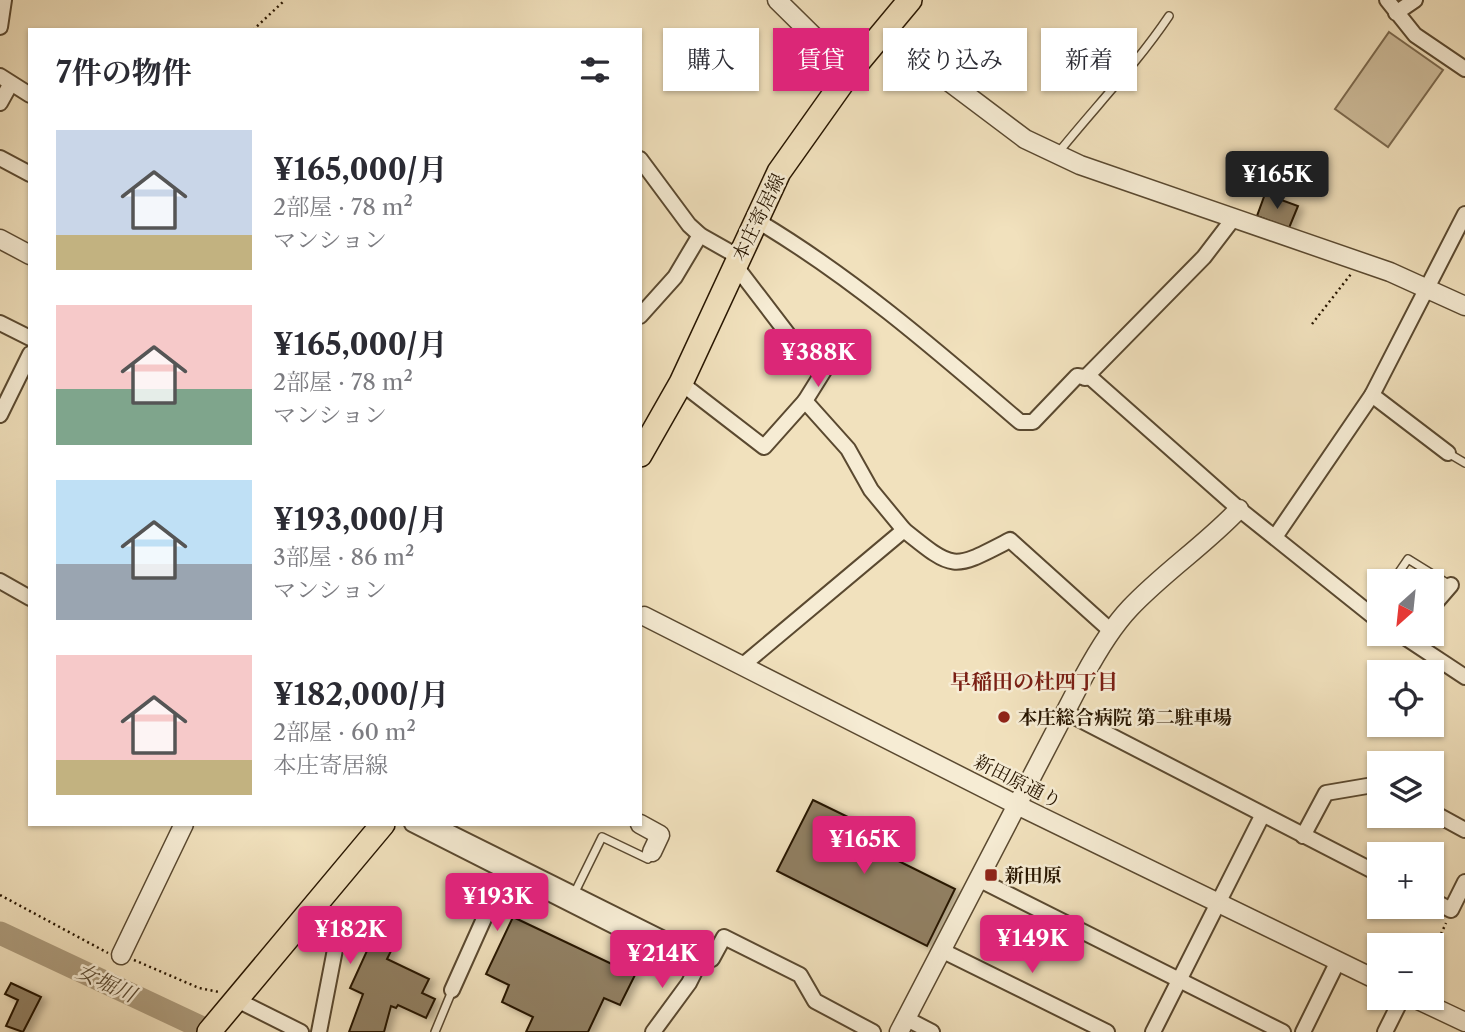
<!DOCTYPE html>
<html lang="ja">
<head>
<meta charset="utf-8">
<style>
	:root { --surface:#fff; --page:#f2f2f3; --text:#2b2b33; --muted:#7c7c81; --accent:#db2777 }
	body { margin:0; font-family:"Libre Caslon Text","Noto Serif JP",serif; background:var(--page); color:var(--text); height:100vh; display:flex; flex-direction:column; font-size:26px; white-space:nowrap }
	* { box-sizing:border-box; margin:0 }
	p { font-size:23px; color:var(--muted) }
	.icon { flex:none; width:38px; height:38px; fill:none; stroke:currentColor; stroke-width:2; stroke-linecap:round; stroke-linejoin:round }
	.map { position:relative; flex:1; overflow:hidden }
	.details { position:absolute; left:28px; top:28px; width:614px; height:798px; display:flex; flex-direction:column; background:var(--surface); border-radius:0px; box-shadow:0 2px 5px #0004 }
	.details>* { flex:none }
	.banner { position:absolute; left:663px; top:28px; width:665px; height:63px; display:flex; gap:14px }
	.needle { width:46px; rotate:207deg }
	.fabs { position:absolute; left:1367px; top:569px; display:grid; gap:14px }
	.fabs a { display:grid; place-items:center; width:77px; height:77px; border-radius:0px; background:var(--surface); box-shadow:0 2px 5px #0004; font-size:35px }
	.price { position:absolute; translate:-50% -60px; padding:0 16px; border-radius:7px; background:var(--accent); color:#fff; font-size:23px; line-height:46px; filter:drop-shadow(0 2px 4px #0008) }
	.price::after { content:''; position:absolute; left:50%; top:42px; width:21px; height:16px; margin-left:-10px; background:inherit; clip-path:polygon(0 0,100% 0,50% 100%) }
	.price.active { background:#222; color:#fff }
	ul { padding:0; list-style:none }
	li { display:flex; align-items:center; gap:21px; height:175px; padding:0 28px }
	li span { display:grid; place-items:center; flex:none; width:196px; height:140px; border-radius:0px; color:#555 }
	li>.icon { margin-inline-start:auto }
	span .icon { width:84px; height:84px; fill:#fffc; stroke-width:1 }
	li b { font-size:30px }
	h2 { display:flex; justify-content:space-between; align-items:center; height:84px; padding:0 28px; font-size:30px }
	.tag { padding:0 24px; border-radius:0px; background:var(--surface); box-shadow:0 2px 5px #0004; font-size:24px; line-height:63px }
	.tag.active { background:var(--accent); color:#fff }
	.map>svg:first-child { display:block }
	.green { fill:#cfbe9d; stroke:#7c6a4f; stroke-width:2 }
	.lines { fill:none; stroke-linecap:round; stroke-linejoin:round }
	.river { stroke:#ad9c7d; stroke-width:23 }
	.building { fill:#918063; stroke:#281601; stroke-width:2; filter:url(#shadow) }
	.service-casing { stroke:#5a4930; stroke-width:10 }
	.minor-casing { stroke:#5a4930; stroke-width:18 }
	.tertiary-casing { stroke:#5a4930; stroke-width:21 }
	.primary-casing { stroke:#281601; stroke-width:26 }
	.path { stroke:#281601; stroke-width:2.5; stroke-dasharray:2 3.5; stroke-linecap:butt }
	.service { stroke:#f6ecd4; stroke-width:7 }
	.minor { stroke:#f6ecd4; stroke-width:14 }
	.tertiary { stroke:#f6ecd4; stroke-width:18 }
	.primary { stroke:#f1e1bd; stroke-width:23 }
	.poi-dot { fill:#8f2418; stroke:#f6ecd4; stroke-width:2.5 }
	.labels { text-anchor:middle; stroke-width:5; stroke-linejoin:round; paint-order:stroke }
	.street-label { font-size:19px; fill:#281601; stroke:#f6ecd4 }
	.poi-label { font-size:19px; font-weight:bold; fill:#281601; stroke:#f6ecd4; text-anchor:start }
	.neighbourhood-label { font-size:21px; font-weight:bold; fill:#7a1f14; stroke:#f6ecd4 }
	.water-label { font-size:21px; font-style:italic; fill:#5d4c33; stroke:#f6ecd4 }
</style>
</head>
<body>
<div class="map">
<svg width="1465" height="1032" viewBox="0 0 1465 1032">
	<defs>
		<filter id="shadow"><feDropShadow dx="5.5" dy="3" stdDeviation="3.5" flood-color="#0004"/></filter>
	</defs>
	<rect width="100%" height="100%" fill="#f1e1bd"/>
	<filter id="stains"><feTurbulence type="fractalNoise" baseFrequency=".00286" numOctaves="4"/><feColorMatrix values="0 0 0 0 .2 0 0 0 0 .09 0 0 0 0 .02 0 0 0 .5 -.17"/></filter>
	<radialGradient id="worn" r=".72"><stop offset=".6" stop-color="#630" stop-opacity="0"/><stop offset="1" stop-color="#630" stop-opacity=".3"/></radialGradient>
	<path class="green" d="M1389,32L1443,70L1388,147L1335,109Z"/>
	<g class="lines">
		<path class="river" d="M0,933L211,1032"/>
	</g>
	<g class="building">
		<path d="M1265,194L1298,206L1289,228L1257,216Z"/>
		<path d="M813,800L850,818L842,833L955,889L927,946L777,871Z"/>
		<path d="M513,917L635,975L620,1005L604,998L588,1032H526L533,1017L502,1002L509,985L486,974Z"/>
		<path d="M371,942L391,951L387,959L429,979L422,993L435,999L426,1018L398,1005L396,1008L391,1006L384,1032H349L363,994L350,988Z"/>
		<path d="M11,983L41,997L23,1032L6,1026L18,1000L5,994Z"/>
	</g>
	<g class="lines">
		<defs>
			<g id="service">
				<path d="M1058,153C1095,107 1136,65 1169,16"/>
				<path d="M1448,453L1465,463"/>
				<path d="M1393,581L1408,559L1450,585"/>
				<path d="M1369,614L1379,600"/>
				<path d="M574,894L602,837L648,859L651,853"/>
				<path d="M435,1032L452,991"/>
			</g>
			<g id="minor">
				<path d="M1387,0L1415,35L1465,69"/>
				<path d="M1396,13L1415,0"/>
				<path d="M0,27L4,0"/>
				<path d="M0,76L30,95"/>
				<path d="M0,103L10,85"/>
				<path d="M0,158L30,174"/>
				<path d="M640,159L689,225L700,235L739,257"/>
				<path d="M756,220C852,277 935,349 1020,422H1033L1077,376L1091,378L1239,509L1379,621"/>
				<path d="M735,265L790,337L825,369L805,401"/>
				<path d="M640,316L675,277L700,235"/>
				<path d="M0,323L30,338"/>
				<path d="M1085,378L1204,257L1233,219"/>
				<path d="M681,383L764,447L805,401L848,449L871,490L904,530"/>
				<path d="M1372,395L1448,453"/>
				<path d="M0,415L30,354"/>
				<path d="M1275,537L1372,395L1465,214"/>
				<path d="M0,581L30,598"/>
				<path d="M1432,607L1451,585"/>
				<path d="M1400,634L1465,677"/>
				<path d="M743,665L904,530C955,571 952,570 1010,540L1111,631"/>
				<path d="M1065,712L1379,874"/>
				<path d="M1432,812L1465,830"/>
				<path d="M412,824L683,961L698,965"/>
				<path d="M433,824L692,953L698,965"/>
				<path d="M1303,836L1326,793L1379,784"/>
				<path d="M980,880L1283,1032"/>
				<path d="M1432,900L1451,910L1465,882"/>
				<path d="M941,950L1107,1032"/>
				<path d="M452,990L509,863"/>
				<path d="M237,1000L301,1032"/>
				<path d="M905,1018L932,1032"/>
				<path d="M319,1032L338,934L322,921"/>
				<path d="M653,1032L689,983L698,965L712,959L724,937L800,975L815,1001L873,1032"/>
				<path d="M1153,1032L1262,816"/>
				<path d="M1303,1032L1338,961"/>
				<path d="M1385,1032L1402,998"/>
			</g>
			<g id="tertiary">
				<path d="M777,0L850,72"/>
				<path d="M883,32L1025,139L1080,165L1390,272L1465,306"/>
				<path d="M0,239L30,255"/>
				<path d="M644,616L1017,805L1379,981"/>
				<path d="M640,824L660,835L652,852"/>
				<path d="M121,955L184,824"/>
				<path d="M1414,998L1465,1022"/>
				<path d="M899,1032L1084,676C1097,652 1111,628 1130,608C1164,572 1205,545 1239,509"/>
			</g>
			<g id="primary">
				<path d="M640,455L681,383L779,172L850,72L910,0"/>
				<path d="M209,1032L383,824"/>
			</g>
		</defs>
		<use href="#service" class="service-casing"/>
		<use href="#minor" class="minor-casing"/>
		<use href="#tertiary" class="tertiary-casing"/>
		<use href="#primary" class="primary-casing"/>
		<g class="path">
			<path d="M253,30L285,0"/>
			<path d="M1312,324L1351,274"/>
			<path d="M0,895L108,953"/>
			<path d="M1432,954L1446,923"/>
			<path d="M134,960L199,988L219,992"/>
		</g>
		<use href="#service" class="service"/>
		<use href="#minor" class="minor"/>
		<use href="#tertiary" class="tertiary"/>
		<use href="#primary" class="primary"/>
	</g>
	<g class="poi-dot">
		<circle cx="1004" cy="717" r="7"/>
		<rect x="984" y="868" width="14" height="14" rx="3.5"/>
	</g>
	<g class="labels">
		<g class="street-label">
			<text transform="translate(758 217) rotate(-64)" y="7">本庄寄居線</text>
			<text transform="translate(1018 781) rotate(27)" y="7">新田原通り</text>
		</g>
		<g class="poi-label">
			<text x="1018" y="724">本庄総合病院 第二駐車場</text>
			<text x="1005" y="882">新田原</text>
		</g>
		<g class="neighbourhood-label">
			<text x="1034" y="689">早稲田の杜四丁目</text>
		</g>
		<g class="water-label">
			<text transform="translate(106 983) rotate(25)" y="7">女堀川</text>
		</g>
	</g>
	<rect width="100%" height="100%" filter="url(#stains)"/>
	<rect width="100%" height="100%" fill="url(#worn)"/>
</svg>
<div class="fabs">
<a><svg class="needle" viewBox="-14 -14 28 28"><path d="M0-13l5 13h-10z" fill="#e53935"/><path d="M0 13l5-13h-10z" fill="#7c7c81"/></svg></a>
<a><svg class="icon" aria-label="locate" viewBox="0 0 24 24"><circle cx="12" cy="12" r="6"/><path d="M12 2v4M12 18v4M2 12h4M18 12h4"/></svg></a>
<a><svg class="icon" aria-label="layers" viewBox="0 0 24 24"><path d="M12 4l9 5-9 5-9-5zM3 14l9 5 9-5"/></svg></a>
<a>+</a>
<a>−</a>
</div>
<b class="price active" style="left:1277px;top:211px">¥165K</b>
<b class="price" style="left:818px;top:389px">¥388K</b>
<b class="price" style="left:864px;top:876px">¥165K</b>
<b class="price" style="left:497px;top:933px">¥193K</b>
<b class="price" style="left:350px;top:966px">¥182K</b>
<b class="price" style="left:1032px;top:975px">¥149K</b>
<b class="price" style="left:662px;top:990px">¥214K</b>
<div class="banner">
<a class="tag">購入</a>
<a class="tag active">賃貸</a>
<a class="tag">絞り込み</a>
<a class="tag">新着</a>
</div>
<section class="details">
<h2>7件の物件<svg class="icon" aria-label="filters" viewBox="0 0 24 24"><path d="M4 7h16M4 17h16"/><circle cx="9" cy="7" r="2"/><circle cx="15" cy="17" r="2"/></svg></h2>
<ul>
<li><span style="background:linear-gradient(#c9d6e8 75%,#c2b280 0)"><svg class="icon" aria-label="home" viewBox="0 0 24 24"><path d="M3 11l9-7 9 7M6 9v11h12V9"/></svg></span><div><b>¥165,000/月</b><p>2部屋 · 78 m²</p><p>マンション</p></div></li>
<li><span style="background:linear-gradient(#f6c9c9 60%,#7fa58c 0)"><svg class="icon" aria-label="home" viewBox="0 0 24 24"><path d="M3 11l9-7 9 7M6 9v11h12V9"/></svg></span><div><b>¥165,000/月</b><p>2部屋 · 78 m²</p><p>マンション</p></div></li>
<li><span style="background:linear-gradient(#bfe0f5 60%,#9aa5b1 0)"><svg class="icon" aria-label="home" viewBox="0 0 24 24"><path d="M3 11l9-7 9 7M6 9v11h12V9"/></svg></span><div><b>¥193,000/月</b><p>3部屋 · 86 m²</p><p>マンション</p></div></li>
<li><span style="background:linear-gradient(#f6c9c9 75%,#c2b280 0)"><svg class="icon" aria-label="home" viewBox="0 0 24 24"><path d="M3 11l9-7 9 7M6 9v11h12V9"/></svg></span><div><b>¥182,000/月</b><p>2部屋 · 60 m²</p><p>本庄寄居線</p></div></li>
</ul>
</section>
</div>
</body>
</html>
